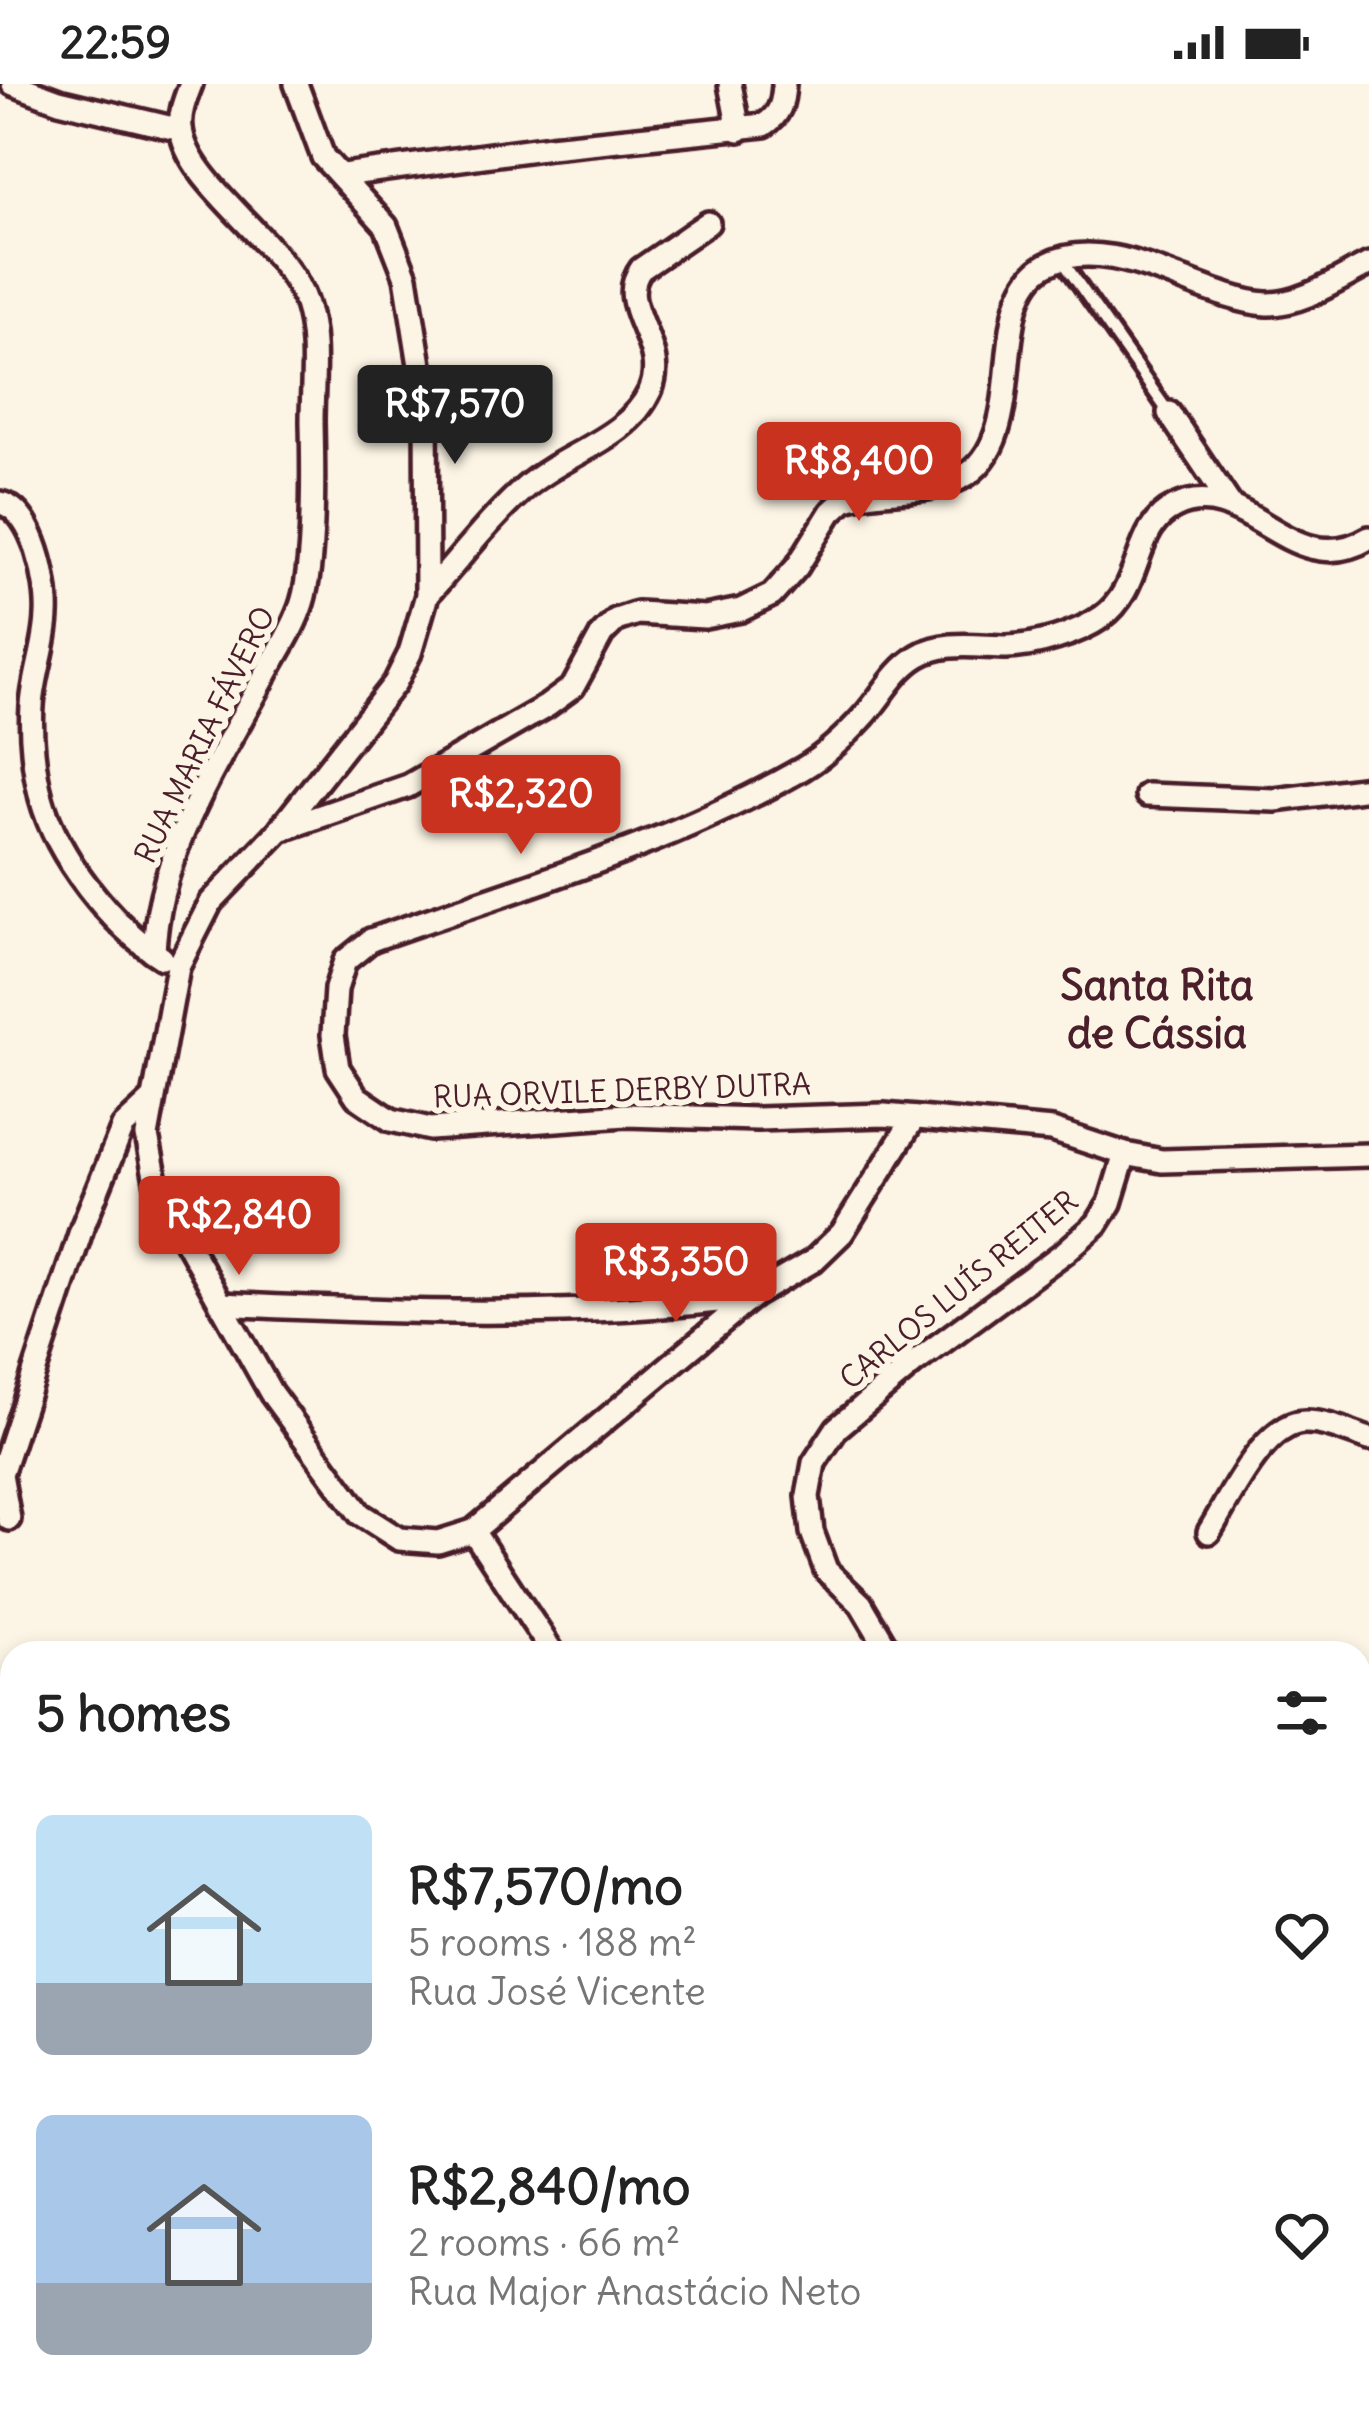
<!DOCTYPE html>
<html lang="en">
<head>
<meta charset="utf-8">
<style>
	:root { --surface:#fff; --page:#f2f2f2; --text:#222; --muted:#767676; --accent:#c8321e }
	body { margin:0; font-family:Delius,sans-serif; background:var(--page); color:var(--text); height:100vh; display:flex; flex-direction:column; font-size:45px; white-space:nowrap }
	* { box-sizing:border-box; margin:0 }
	p { font-size:39px; color:var(--muted) }
	.icon { flex:none; width:66px; height:66px; fill:none; stroke:currentColor; stroke-width:2; stroke-linecap:round; stroke-linejoin:round }
	.map { position:relative; flex:1; overflow:hidden }
	.panel { position:absolute; left:0px; top:1557px; width:1371px; height:771px; display:flex; flex-direction:column; background:var(--surface); border-radius:36px 36px 0 0; box-shadow:0 6px 18px #0003 }
	.panel>* { flex:none }
	.price { position:absolute; translate:-50% -102px; padding:0 27px; border-radius:12px; background:var(--accent); color:#fff; font-size:39px; line-height:78px; filter:drop-shadow(0 3px 6px #0008) }
	.price::after { content:''; position:absolute; left:50%; top:72px; width:36px; height:27px; margin-left:-18px; background:inherit; clip-path:polygon(0 0,100% 0,50% 100%) }
	.price.active { background:#222; color:#fff }
	ul { padding:0; list-style:none }
	li { display:flex; align-items:center; gap:36px; height:300px; padding:0 36px }
	li span { display:grid; place-items:center; flex:none; width:336px; height:240px; border-radius:18px; color:#555 }
	li>.icon { margin-inline-start:auto }
	span .icon { width:144px; height:144px; fill:#fffc; stroke-width:1 }
	li b { font-size:51px }
	h2 { display:flex; justify-content:space-between; align-items:center; height:144px; padding:0 36px; font-size:51px }
	.status { display:flex; justify-content:space-between; align-items:center; height:84px; padding:0 60px; background:var(--surface); direction:ltr }
	.status svg { height:33px; fill:currentColor }
	.map>svg:first-child { display:block }
	.lines { fill:none; stroke-linecap:round; stroke-linejoin:round }
	.service-casing { stroke:#4a1f2b; stroke-width:20 }
	.minor-casing { stroke:#4a1f2b; stroke-width:30 }
	.tertiary-casing { stroke:#4a1f2b; stroke-width:36 }
	.secondary-casing { stroke:#4a1f2b; stroke-width:42 }
	.service { stroke:#fcf5e5; stroke-width:10 }
	.minor { stroke:#fcf5e5; stroke-width:21 }
	.tertiary { stroke:#fcf5e5; stroke-width:27 }
	.secondary { stroke:#fcf5e5; stroke-width:33 }
	.labels { text-anchor:middle; stroke-width:12; stroke-linejoin:round; paint-order:stroke }
	.street-label { font-size:30px; fill:#4a1f2b; stroke:#fcf5e5 }
	.district-label { font-size:42px; font-weight:bold; fill:#4a1f2b; stroke:#fcf5e5 }
</style>
</head>
<body>
<div class="status"><b>22:59</b><svg viewBox="0 0 49 12"><path d="M0 12V9h3v3zM5 12V6h3v6zM10 12V3h3v9zM15 12V0h3v12zM26 1h20v11H26zM47 4h2v5h-2z"/></svg></div>
<div class="map">
<svg width="1369" height="2327" viewBox="0 0 1369 2327">
	<rect width="100%" height="100%" fill="#fcf5e5"/>
	<filter id="ink" filterUnits="userSpaceOnUse"><feTurbulence type="fractalNoise" baseFrequency=".00833" numOctaves="2"/><feDisplacementMap in="SourceGraphic" scale="24" xChannelSelector="R" yChannelSelector="G"/><feConvolveMatrix kernelMatrix="1 2 1 2 8 2 1 2 1" color-interpolation-filters="sRGB"/></filter>
	<g filter="url(#ink)">
		<g class="lines">
			<defs>
				<path id="service" d="M1062,176L1169,329"/>
				<g id="minor">
					<path d="M13,0L59,17L181,46"/>
					<path d="M730,0L739,46"/>
					<path d="M343,91L550,63L764,41C780,31 783,19 784,0"/>
					<path d="M1169,329L1232,423"/>
					<path d="M0,419C34,425 49,501 47,531C46,562 34,591 32,622C30,651 34,686 41,714C57,773 111,841 162,874"/>
					<path d="M1369,454C1291,501 1245,389 1175,423C1132,443 1144,503 1102,533C1077,550 1037,562 1007,563C978,563 945,556 918,572C895,586 882,612 864,632C846,652 824,672 802,685C668,762 515,805 371,856L345,877L336,905L333,951L338,984L357,1013L391,1036L430,1045L626,1031L757,1035L884,1031L1052,1046L1125,1070L1162,1077L1369,1071"/>
					<path d="M427,511C460,475 491,433 527,402C565,369 628,355 650,307C671,261 613,222 641,185L708,139"/>
					<path d="M1147,711L1275,716L1369,704"/>
					<path d="M280,745L395,599L410,569L427,511L426,319L406,193L386,142L323,73L296,0"/>
					<path d="M154,868C158,768 218,679 265,592C277,569 294,545 302,519C315,479 313,383 312,338C312,300 318,256 306,220C287,159 186,101 181,44C179,29 186,13 191,0"/>
					<path d="M914,1034L842,1149L813,1177L753,1212L473,1447L438,1458L399,1455L360,1430L271,1309L183,1152L156,1097L147,1052L178,883L211,818L280,746L408,702L547,622L573,603L602,550L616,536L637,529L705,533L741,526L772,511L797,483L831,428L844,416C880,402 926,412 961,394C1034,356 983,216 1046,181C1110,145 1201,216 1267,220C1301,221 1339,195 1369,180"/>
					<path d="M221,1220C396,1229 579,1235 752,1213"/>
					<path d="M9,1435L1,1390L82,1144L123,1043L151,1017"/>
					<path d="M473,1447L553,1569"/>
					<path d="M1209,1448C1229,1416 1264,1338 1305,1338C1327,1338 1348,1348 1369,1355"/>
					<path d="M890,1569L861,1520L826,1486L812,1448L808,1412L814,1379L837,1344L914,1279L1065,1168L1097,1140L1110,1119L1125,1070"/>
					<path d="M0,1848L12,1845"/>
					<path d="M1359,1989L1369,1981"/>
					<path d="M0,2207L12,2203"/>
					<path d="M556,2327L558,2316"/>
				</g>
				<path id="tertiary" d="M0,2178L12,2176"/>
				<g id="secondary">
					<path d="M0,2048L12,2046"/>
					<path d="M1359,2159L1369,2153"/>
					<path d="M762,2316L791,2327"/>
					<path d="M1027,2327L1061,2316"/>
				</g>
			</defs>
			<use href="#service" class="service-casing"/>
			<use href="#minor" class="minor-casing"/>
			<use href="#tertiary" class="tertiary-casing"/>
			<use href="#secondary" class="secondary-casing"/>
			<use href="#service" class="service"/>
			<use href="#minor" class="minor"/>
			<use href="#tertiary" class="tertiary"/>
			<use href="#secondary" class="secondary"/>
		</g>
	</g>
	<g class="labels">
		<g class="street-label">
			<text transform="translate(205 651) rotate(-64)" y="10">RUA MARIA FÁVERO</text>
			<text transform="translate(622 1007) rotate(-2)" y="10">RUA ORVILE DERBY DUTRA</text>
			<text transform="translate(959 1206) rotate(-39)" y="10">CARLOS LUÍS REITER</text>
		</g>
		<g class="district-label">
			<text x="1157" y="916">Santa Rita<tspan x="1157" dy="48">de Cássia</tspan></text>
		</g>
	</g>
</svg>
<b class="price active" style="left:455px;top:383px">R$7,570</b>
<b class="price" style="left:859px;top:440px">R$8,400</b>
<b class="price" style="left:521px;top:773px">R$2,320</b>
<b class="price" style="left:239px;top:1194px">R$2,840</b>
<b class="price" style="left:676px;top:1241px">R$3,350</b>
<section class="panel">
<h2>5 homes<svg class="icon" aria-label="filters" viewBox="0 0 24 24"><path d="M4 7h16M4 17h16"/><circle cx="9" cy="7" r="2"/><circle cx="15" cy="17" r="2"/></svg></h2>
<ul>
<li><span style="background:linear-gradient(#bfe0f5 70%,#9aa5b1 0)"><svg class="icon" aria-label="home" viewBox="0 0 24 24"><path d="M3 11l9-7 9 7M6 9v11h12V9"/></svg></span><div><b>R$7,570/mo</b><p>5 rooms · 188 m²</p><p>Rua José Vicente</p></div><svg class="icon" aria-label="heart" viewBox="0 0 24 24"><path d="M12 20l-8-8c-3-5 5-10 8-4 3-6 11-1 8 4z"/></svg></li>
<li><span style="background:linear-gradient(#a9c7e8 70%,#9aa5b1 0)"><svg class="icon" aria-label="home" viewBox="0 0 24 24"><path d="M3 11l9-7 9 7M6 9v11h12V9"/></svg></span><div><b>R$2,840/mo</b><p>2 rooms · 66 m²</p><p>Rua Major Anastácio Neto</p></div><svg class="icon" aria-label="heart" viewBox="0 0 24 24"><path d="M12 20l-8-8c-3-5 5-10 8-4 3-6 11-1 8 4z"/></svg></li>
</ul>
</section>
</div>
</body>
</html>
